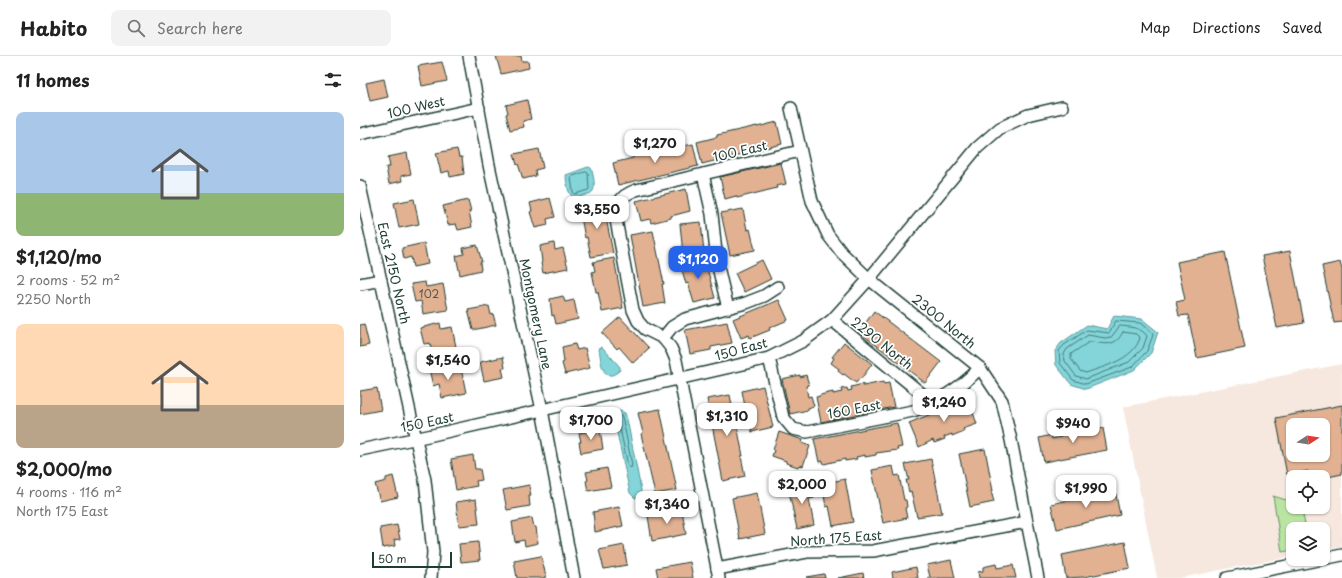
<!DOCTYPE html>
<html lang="en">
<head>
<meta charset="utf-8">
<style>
	:root { --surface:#fff; --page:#f2f2f2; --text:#222; --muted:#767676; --line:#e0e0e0; --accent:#2563eb }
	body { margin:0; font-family:"Playpen Sans",sans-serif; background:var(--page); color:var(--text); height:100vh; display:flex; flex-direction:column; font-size:15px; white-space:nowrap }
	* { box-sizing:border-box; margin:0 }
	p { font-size:13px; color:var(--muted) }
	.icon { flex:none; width:22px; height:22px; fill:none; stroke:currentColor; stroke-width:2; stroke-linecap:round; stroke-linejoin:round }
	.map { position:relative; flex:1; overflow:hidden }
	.sheet { display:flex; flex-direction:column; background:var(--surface); width:360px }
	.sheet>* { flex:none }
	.needle { width:26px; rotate:78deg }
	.buttons { position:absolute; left:926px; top:362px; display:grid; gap:8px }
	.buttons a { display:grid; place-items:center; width:44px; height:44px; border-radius:8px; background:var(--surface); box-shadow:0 1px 3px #0004; font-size:20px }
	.scale { position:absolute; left:12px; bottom:10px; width:80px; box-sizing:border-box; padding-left:4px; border:2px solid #1f3d34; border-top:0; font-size:11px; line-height:14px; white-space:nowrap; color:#1f3d34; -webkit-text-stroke:3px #fff; paint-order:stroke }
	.price { position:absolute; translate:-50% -34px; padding:0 9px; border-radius:8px; background:#fff; color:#222; font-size:13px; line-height:26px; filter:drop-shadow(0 1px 2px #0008) }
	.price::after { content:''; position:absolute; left:50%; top:24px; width:12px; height:9px; margin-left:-6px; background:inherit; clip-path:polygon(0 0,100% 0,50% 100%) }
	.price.on { background:var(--accent); color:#fff }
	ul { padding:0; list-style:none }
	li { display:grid; align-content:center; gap:8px; height:212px; padding:0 16px }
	li span { display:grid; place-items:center; height:124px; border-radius:8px; color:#555 }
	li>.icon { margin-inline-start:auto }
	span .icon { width:72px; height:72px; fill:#fffc; stroke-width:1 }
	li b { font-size:17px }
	h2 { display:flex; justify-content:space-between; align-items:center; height:48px; padding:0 16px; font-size:17px }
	header { display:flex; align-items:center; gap:24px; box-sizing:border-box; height:56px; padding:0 20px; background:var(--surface); border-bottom:1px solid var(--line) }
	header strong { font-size:19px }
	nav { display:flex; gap:22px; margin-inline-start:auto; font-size:14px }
	.search { width:280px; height:36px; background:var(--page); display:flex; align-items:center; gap:10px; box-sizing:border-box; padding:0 14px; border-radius:8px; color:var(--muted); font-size:15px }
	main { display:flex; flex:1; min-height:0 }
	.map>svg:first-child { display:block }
	.built { fill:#f6e8de; fill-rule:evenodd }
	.green { fill:#b9e4a1; stroke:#6c906a }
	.water { fill:#83d5da; stroke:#5b9898 }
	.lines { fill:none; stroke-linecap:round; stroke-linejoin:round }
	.shore { stroke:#477a76; stroke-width:1 }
	.building { fill:#e1b192; stroke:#1f3d34; fill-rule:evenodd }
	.minor-casing { stroke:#1f3d34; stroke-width:14 }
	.minor { stroke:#fff; stroke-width:11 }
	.labels { text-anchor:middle; stroke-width:3.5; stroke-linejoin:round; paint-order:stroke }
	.number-label { font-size:11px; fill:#505a4c }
	.street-label { font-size:13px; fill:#1f3d34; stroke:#fff }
</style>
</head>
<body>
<header>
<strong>Habito</strong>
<div class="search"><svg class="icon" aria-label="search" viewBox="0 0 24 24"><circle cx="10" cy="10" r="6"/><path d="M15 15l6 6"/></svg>Search here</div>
<nav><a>Map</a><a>Directions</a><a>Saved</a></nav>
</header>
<main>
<section class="sheet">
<h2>11 homes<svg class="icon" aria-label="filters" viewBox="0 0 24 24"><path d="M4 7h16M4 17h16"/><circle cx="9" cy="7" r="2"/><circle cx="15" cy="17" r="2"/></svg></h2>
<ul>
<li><span style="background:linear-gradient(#a9c7e8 65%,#8fb573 0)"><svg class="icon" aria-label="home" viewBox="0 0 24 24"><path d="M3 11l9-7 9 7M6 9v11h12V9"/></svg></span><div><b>$1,120/mo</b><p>2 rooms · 52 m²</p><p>2250 North</p></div></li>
<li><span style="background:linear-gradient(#ffd9b3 65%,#b9a48a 0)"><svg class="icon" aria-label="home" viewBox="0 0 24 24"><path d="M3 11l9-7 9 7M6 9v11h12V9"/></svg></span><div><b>$2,000/mo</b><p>4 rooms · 116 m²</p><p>North 175 East</p></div></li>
</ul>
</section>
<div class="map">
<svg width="982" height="522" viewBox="0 0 982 522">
	<rect width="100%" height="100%" fill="#fff"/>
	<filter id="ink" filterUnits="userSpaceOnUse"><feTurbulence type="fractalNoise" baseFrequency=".025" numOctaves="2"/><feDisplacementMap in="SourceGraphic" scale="8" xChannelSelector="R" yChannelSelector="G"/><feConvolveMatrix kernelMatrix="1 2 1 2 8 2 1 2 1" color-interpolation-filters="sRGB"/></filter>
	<g filter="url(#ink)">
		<path class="built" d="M982,308V491L963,494V473H933V500L820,522H797L763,351ZM933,369H963V399H933ZM933,421H963V451H933Z"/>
		<path class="green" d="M913,440L933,446V451H940L943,459L946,473H933V494L922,496Z"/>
		<g class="water">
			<path d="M228,111L231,112C233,118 236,129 233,135C231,138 228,138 225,139C222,140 218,142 215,142C208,141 206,125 206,119Z"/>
			<path d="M754,260L782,263L798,276L791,297L774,314L726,333L711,328L696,309L695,295L701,287L727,269L747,273Z"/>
			<path d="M240,291L243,292L260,311V314C258,316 255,318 252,319C241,321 241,302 239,294Z"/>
			<path d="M260,355L265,357L267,363L281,434C281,439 280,441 275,442L270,437L254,363L255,357Z"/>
		</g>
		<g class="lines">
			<g class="shore">
				<path d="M226,116L228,117L229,133L228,134L215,138L213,136L211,121Z"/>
				<path d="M756,265L780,267L792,277L793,279L787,295L772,311L726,328L713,324L700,307L699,295L704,289L727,274L749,277Z"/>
				<path d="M760,270C770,271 781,271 787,280L783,292L769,306L726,323L716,320L705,305L704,298L707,293L728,279L745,282L751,281Z"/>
				<path d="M763,276L776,278L780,282C773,304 745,310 726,317L720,315L711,303V298L729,286C739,286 749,291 757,284C760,282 761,279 763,276Z"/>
				<path d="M261,360L263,364L272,409L271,412L268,410L258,363L259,361Z"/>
			</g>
		</g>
		<g class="building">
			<path d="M136,0H161L162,5H168L169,12L141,18Z"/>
			<path d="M82,6L87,25L62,30L58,10Z"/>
			<path d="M24,23L28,41L10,45L6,27Z"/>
			<path d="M167,44L171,63L163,65L164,71L150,74L146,58L148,57L146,49Z"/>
			<path d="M417,66L422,88L342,108L337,86L357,81V79L397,70V71Z"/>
			<path d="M333,88L338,110L258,129L253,107L273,102V100L312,91L313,92Z"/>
			<path d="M97,93L99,101H102L104,118L90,121L89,115L81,117L76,97Z"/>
			<path d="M179,93L183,112L175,114L176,120L163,123L158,108L157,109L154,98Z"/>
			<path d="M47,97L51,118L41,120L42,125L29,128L26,111H30L28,101Z"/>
			<path d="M421,107L426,128L416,130L417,132L377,142L376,140L365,143L360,121Z"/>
			<path d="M326,133L330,155L311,160V162L291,167L290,163L281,165L276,145Z"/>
			<path d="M190,142L195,161L187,163L188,169L175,172L170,156L172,155L170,147Z"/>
			<path d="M54,143L59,168L39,172L34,147Z"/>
			<path d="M108,144L111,155H109L112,171L98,174L96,168L88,169L83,150Z"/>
			<path d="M243,147L253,197L231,201L227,181L225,182L221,161L224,160L223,151Z"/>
			<path d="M383,153L387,174L390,173L395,194L370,199L361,157Z"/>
			<path d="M341,166L344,196L323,198L320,168Z"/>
			<path d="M293,175L304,228H302L305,247L283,251L270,179Z"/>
			<path d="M64,187L68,208L53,211L51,201L44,203L42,192Z"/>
			<path d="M194,187L195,194L203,192L208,212L183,217L181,207L182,206L180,190Z"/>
			<path d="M117,189L122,206H120L121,214L100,219L96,200L104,198L103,192Z"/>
			<path d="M930,195L944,267L917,272L902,200Z"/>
			<path d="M865,196L885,292L837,302L828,259L819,260L816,246L825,244L817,206Z"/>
			<path d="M344,201L355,242L334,247L328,227L326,228L320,207Z"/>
			<path d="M254,202L263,252L242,256L238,236H236L232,216L235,215L233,206Z"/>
			<path d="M402,204L411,223L384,236L375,217Z"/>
			<path d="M980,206L982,214V266L974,267L962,210Z"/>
			<path d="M65,226L66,231L83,228L88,254L63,258L61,245L55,246L51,228Z"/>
			<path d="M203,240L205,246L214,244L218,263L196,268L194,259L192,260L190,243Z"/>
			<path d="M419,244L428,264L409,272L410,274L390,282L389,279L381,282L373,263Z"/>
			<path d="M129,250L131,259L133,258L136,269L113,274L108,254Z"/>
			<path d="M514,255L581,306L565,327L499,276Z"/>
			<path d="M260,261L289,292L273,307L259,291L257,293L242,277Z"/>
			<path d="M367,266L372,287L351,291V294L330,298L325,274Z"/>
			<path d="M80,267L81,273L92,271L97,296L73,301L70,287L64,288L60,272Z"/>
			<path d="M4,268L9,289L0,291V269Z"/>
			<path d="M484,286L512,308L501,323L500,322L496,327L484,318L483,319L478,315L479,313L471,307L474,302L472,301Z"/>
			<path d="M215,288L217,294L225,292L230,312L205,318L202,307L204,306L202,291Z"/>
			<path d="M143,301L145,312H142L144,321L124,325L120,306Z"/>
			<path d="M89,309L90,314L101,312L106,337L82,342L79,328L73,330L69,313Z"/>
			<path d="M440,319V321L446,319L449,329L446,330L448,341L451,340L454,350L448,352V354L430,358L422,323Z"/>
			<path d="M523,326L524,328L529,327L534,351L461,366L456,341L460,340V339L473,336V338L482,336L481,333L487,332L488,335L492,334L491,331L503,328V330Z"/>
			<path d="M403,330L413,371L392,376L388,356H386L382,335Z"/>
			<path d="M17,332L21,354L0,358V335Z"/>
			<path d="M370,339L374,360L375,359L383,400H381L385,420L363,425L347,343Z"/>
			<path d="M608,343L617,368L603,373L604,375L592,380V378L584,381L585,383L574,387L573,384L559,391L549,367Z"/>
			<path d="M982,349V418L963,422L960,421V420L949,421L948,415L927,419L916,362ZM933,369H963V399H933Z"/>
			<path d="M300,353L317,434L295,438L281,378L283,377L278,357Z"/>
			<path d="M537,367L542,391L537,392L538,394L516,397V399L505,401V399L496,401L497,403L485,405V403L464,408L463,405L459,406L454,383Z"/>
			<path d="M717,372L718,377L743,372L747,394L684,406L679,382L691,379L692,383L701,381L700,375Z"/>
			<path d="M240,373L243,393L221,397L219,386H221L219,377Z"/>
			<path d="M419,376L443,384L442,387L450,390L443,410L439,409L438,411L426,407V405L412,400L414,394H413Z"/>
			<path d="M625,393L633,435H631L634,446L610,451L599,398Z"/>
			<path d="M113,399L115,413H120L122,424L116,425L117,430L96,434L91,403Z"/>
			<path d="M571,403L582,457L557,461L551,435L549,436L546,424H549L545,408Z"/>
			<path d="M533,410L535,420L539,419L544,444H546L547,451L545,452L547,462L523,467L512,414Z"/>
			<path d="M247,412L251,431L228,435L226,425L228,424L226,416Z"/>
			<path d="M33,420L38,441L20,445L15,428L26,425V422Z"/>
			<path d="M485,423L493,466L473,470L469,450L466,451L462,428Z"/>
			<path d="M448,427L449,432L451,431L454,442L449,443L454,469L437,473L428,431Z"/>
			<path d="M169,429L171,440H169L170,450L147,454L143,434Z"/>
			<path d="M755,434L760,459L697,473L691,448Z"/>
			<path d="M397,437L405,478L380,483L372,442Z"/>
			<path d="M116,443L119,468L99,470L96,446Z"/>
			<path d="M259,451L263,470L235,476L233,456Z"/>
			<path d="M322,454L326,478L292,485L288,460Z"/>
			<path d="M172,462L174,471H176L178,487L165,490L164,484L155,486L152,466Z"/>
			<path d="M37,469L40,483L34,484L35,490L23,492L20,472Z"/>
			<path d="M118,486L120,504L101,506L99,488Z"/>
			<path d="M765,486L770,512L724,521L706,522L702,499Z"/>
			<path d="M264,489L267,509L244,513L239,494Z"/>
			<path d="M181,500L186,520H185V522H157L154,505Z"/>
			<path d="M591,504L595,522H568L570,521L567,509Z"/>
			<path d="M330,506L333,522H298L296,512Z"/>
			<path d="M636,508L637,512L653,509L656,522H619L618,516L623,515V511Z"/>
			<path d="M556,511L558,522H533L532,516Z"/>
			<path d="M503,517L504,522H478Z"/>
			<path d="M464,518L465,522H447L446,521Z"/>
		</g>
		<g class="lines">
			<defs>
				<g id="minor">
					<path d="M109,0L129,109L182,354L214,522"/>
					<path d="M431,52L452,145L468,179L482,197L509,223L620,312L642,345L651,384L678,522"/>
					<path d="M0,78L119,52"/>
					<path d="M343,118L352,158L357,206L362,228L368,252"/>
					<path d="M0,130L65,424L73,496L71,522"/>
					<path d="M0,228L21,224"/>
					<path d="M472,264L573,347"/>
					<path d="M303,282L312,271L325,263L386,247L404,240L418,231"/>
					<path d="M409,302L423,361L433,373L447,376L553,355C579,346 601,331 620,312"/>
					<path d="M0,394L68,380L409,302L443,285L472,264L509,223L617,92L640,72L668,59L702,51"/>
					<path d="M963,503L982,499"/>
					<path d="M357,513L447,496L513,495L667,466"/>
					<path d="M359,522L316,304L311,292L303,282L285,273L278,265L273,254L256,164C256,147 260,140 276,134L440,95"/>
					<path d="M867,522L963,503"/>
				</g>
			</defs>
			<use href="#minor" class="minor-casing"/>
			<use href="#minor" class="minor"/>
		</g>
	</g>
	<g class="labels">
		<g class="number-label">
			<text x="69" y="242">102</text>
		</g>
		<g class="street-label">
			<text transform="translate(56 51) rotate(-13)" y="5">100 West</text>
			<text transform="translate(380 95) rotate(-13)" y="5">100 East</text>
			<text transform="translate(34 217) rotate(77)" y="5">East 2150 North</text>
			<text transform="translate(176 258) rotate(78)" y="5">Montgomery Lane</text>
			<text transform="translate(584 265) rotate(39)" y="5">2300 North</text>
			<text transform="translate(522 287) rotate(39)" y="5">2290 North</text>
			<text transform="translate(381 293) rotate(-15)" y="5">150 East</text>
			<text transform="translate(494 353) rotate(-11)" y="5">160 East</text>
			<text transform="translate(67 366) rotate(-12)" y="5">150 East</text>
			<text transform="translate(476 482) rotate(-4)" y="5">North 175 East</text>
		</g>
	</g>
</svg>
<div class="buttons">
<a><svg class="needle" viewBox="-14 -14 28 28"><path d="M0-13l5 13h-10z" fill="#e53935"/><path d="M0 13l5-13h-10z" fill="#767676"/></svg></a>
<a><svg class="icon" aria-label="locate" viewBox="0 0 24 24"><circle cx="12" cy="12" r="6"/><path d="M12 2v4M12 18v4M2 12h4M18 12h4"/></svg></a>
<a><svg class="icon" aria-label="layers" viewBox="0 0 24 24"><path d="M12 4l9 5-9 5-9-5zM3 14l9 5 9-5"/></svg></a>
</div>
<div class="scale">50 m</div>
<b class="price" style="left:295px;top:108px">$1,270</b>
<b class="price" style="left:237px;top:174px">$3,550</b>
<b class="price on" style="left:338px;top:224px">$1,120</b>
<b class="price" style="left:88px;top:325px">$1,540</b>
<b class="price" style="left:584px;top:367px">$1,240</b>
<b class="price" style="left:367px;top:381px">$1,310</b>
<b class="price" style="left:231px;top:385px">$1,700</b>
<b class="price" style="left:713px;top:388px">$940</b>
<b class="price" style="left:442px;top:449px">$2,000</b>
<b class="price" style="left:726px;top:453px">$1,990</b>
<b class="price" style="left:307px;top:469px">$1,340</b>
</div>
</main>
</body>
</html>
